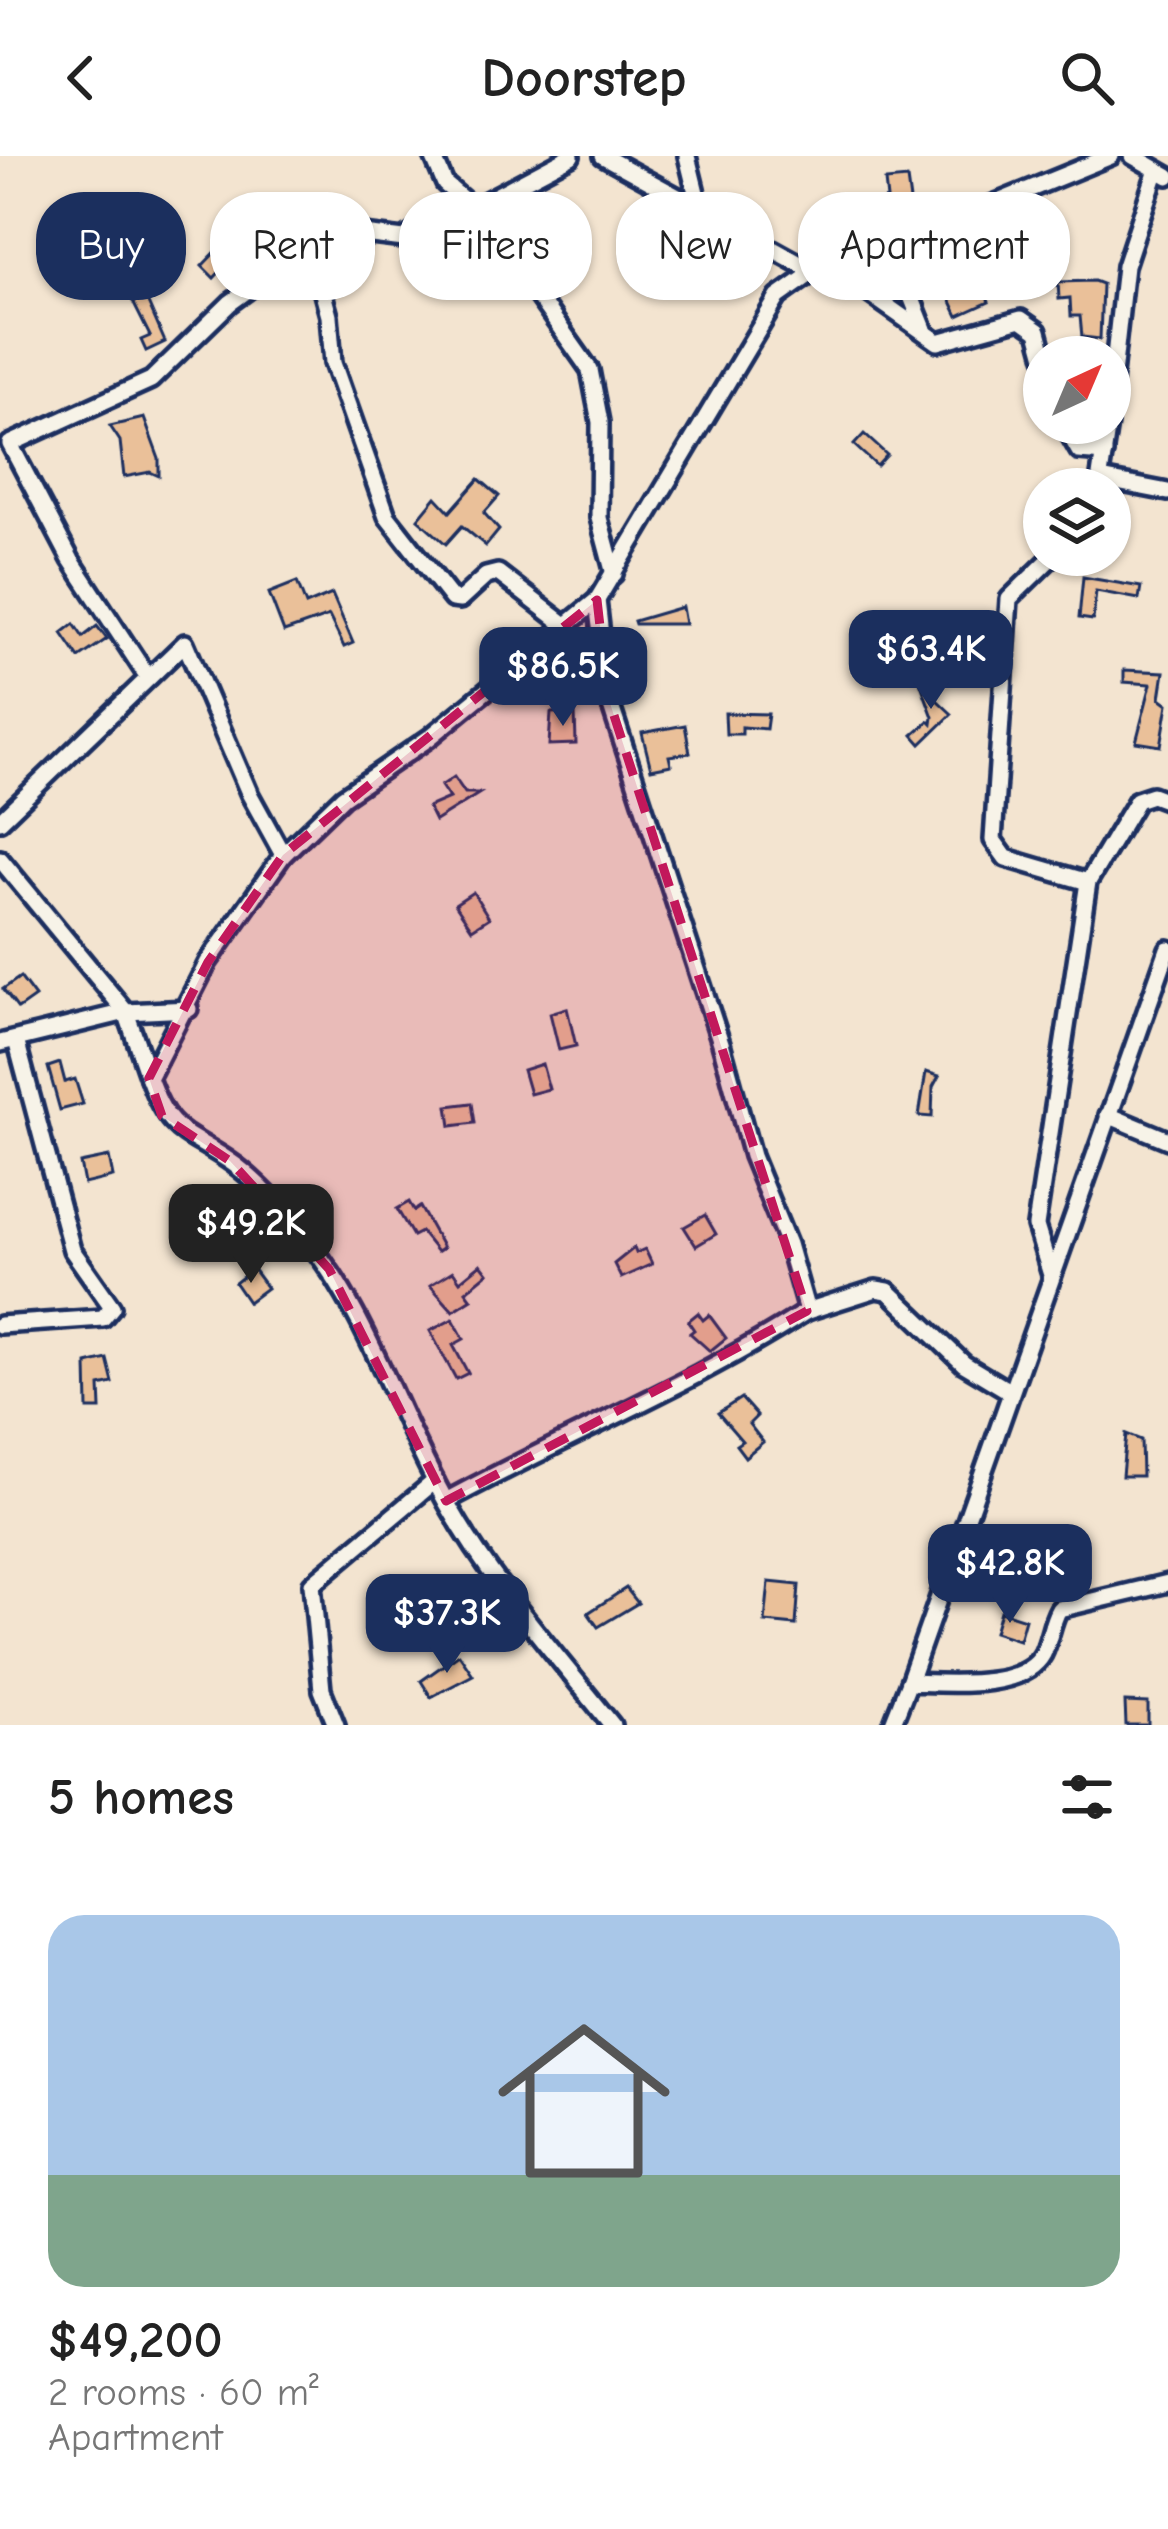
<!DOCTYPE html>
<html lang="en">
<head>
<meta charset="utf-8">
<style>
	:root { --surface:#fff; --page:#f2f2f2; --text:#222; --muted:#767676; --line:#e0e0e0; --accent:#1b2f5e }
	body { margin:0; font-family:"Comic Neue",sans-serif; background:var(--page); color:var(--text); height:100vh; display:flex; flex-direction:column; font-size:45px; white-space:nowrap }
	* { box-sizing:border-box; margin:0 }
	p { font-size:39px; color:var(--muted) }
	.icon { flex:none; width:66px; height:66px; fill:none; stroke:currentColor; stroke-width:2; stroke-linecap:round; stroke-linejoin:round }
	.map { position:relative; height:1569px; overflow:hidden }
	.drawer { display:flex; flex-direction:column; background:var(--surface); flex:1 }
	.drawer>* { flex:none }
	.hud { position:absolute; left:36px; top:36px; width:1098px; height:108px; display:flex; gap:24px }
	.needle { width:78px; rotate:44deg }
	.buttons { position:absolute; left:1023px; top:180px; display:grid; gap:24px }
	.buttons a { display:grid; place-items:center; width:108px; height:108px; border-radius:50%; background:var(--surface); box-shadow:0 3px 9px #0004; font-size:60px }
	.price { position:absolute; translate:-50% -102px; padding:0 27px; border-radius:24px; background:var(--accent); color:#fff; font-size:39px; line-height:78px; filter:drop-shadow(0 3px 6px #0008) }
	.price::after { content:''; position:absolute; left:50%; top:72px; width:36px; height:27px; margin-left:-18px; background:inherit; clip-path:polygon(0 0,100% 0,50% 100%) }
	.price.on { background:#222; color:#fff }
	ul { padding:0; list-style:none }
	li { display:grid; align-content:center; gap:24px; height:636px; padding:0 48px }
	li+li { border-top:3px solid var(--line) }
	li span { display:grid; place-items:center; height:372px; border-radius:36px; color:#555 }
	li>.icon { margin-inline-start:auto }
	span .icon { width:216px; height:216px; fill:#fffc; stroke-width:1 }
	li b { font-size:51px }
	h2 { display:flex; justify-content:space-between; align-items:center; height:144px; padding:0 48px; font-size:51px }
	.pill { padding:0 42px; border-radius:48px; background:var(--surface); box-shadow:0 3px 9px #0004; font-size:42px; line-height:108px }
	.pill.on { background:var(--accent); color:#fff }
	header { display:flex; justify-content:space-between; align-items:center; height:156px; padding:0 48px; background:var(--surface); font-size:54px; font-weight:700 }
	.map>svg:first-child { display:block }
	.building { fill:#eac099; stroke:#1b2f5e; stroke-width:3 }
	.lines { fill:none; stroke-linecap:round; stroke-linejoin:round }
	.minor-casing { stroke:#1b2f5e; stroke-width:24 }
	.minor { stroke:#f7f3e8; stroke-width:15 }
	.marked { fill:#c2185b; fill-opacity:0.2; stroke:#c2185b; stroke-width:9; stroke-dasharray:24 15; stroke-linejoin:round }
</style>
</head>
<body>
<header><svg class="icon" aria-label="back" viewBox="0 0 24 24"><path d="M15 5l-7 7 7 7"/></svg>Doorstep<svg class="icon" aria-label="search" viewBox="0 0 24 24"><circle cx="10" cy="10" r="6"/><path d="M15 15l6 6"/></svg></header>
<div class="map">
<svg width="1168" height="1569" viewBox="0 0 1168 1569">
	<rect width="100%" height="100%" fill="#f3e4d0"/>
	<filter id="ink" filterUnits="userSpaceOnUse"><feTurbulence type="fractalNoise" baseFrequency=".00833" numOctaves="2"/><feDisplacementMap in="SourceGraphic" scale="24" xChannelSelector="R" yChannelSelector="G"/><feConvolveMatrix kernelMatrix="1 2 1 2 8 2 1 2 1" color-interpolation-filters="sRGB"/></filter>
	<g filter="url(#ink)">
		<g class="building">
			<path d="M907,23L911,52L871,56L872,61L841,70L837,57L887,43L885,25Z"/>
			<path d="M227,84L239,95L214,122L202,110Z"/>
			<path d="M1094,125L1102,128L1100,183L1082,181L1080,160H1071L1070,142L1059,143L1058,126Z"/>
			<path d="M964,127L967,135L981,128L989,146L958,160L946,135Z"/>
			<path d="M145,140L165,186L146,195L141,184L150,180L133,146Z"/>
			<path d="M144,262L159,303V320L150,316L124,321L120,285L110,270Z"/>
			<path d="M864,278L887,299L877,310L854,289Z"/>
			<path d="M479,323L499,340L484,357L499,374L486,390L462,370L446,388L418,363L436,341L450,356Z"/>
			<path d="M1083,421L1141,431L1139,443L1096,435L1093,464L1079,462Z"/>
			<path d="M297,426L306,449L332,438L353,487L344,491L329,460L284,476L269,437Z"/>
			<path d="M682,451L685,468H635L634,465Z"/>
			<path d="M74,468L83,481L97,470L107,483L79,502L62,477Z"/>
			<path d="M912,504L936,543L952,558L921,588L913,579L929,565L932,568L933,561Z"/>
			<path d="M1124,514L1164,516L1160,542L1168,548L1161,590L1136,586L1151,528L1124,526Z"/>
			<path d="M575,556L576,588L549,589L551,557Z"/>
			<path d="M725,557L768,558L766,573L742,571V578H726Z"/>
			<path d="M685,569L690,597L669,600L671,609L651,613L642,577Z"/>
			<path d="M454,621L465,637H480L435,665L428,651L449,642L441,630Z"/>
			<path d="M473,736L489,762L472,773L455,748Z"/>
			<path d="M20,821L35,841L18,853L3,833Z"/>
			<path d="M567,852L576,890L559,894L550,857Z"/>
			<path d="M60,907L65,926L75,923L83,948L60,954L48,911Z"/>
			<path d="M542,908L549,933L530,938L523,914Z"/>
			<path d="M926,916L939,920L933,931L932,961L919,960Z"/>
			<path d="M472,947L475,967L451,970L448,950Z"/>
			<path d="M109,1001L113,1021L84,1028L80,1007Z"/>
			<path d="M409,1046L414,1055L420,1051L443,1092L437,1096L421,1076L413,1080L397,1053Z"/>
			<path d="M705,1059L716,1078L696,1090L684,1071Z"/>
			<path d="M634,1092L636,1097L645,1093L652,1108L621,1122L614,1108Z"/>
			<path d="M481,1108L488,1117L466,1135L472,1143L453,1155L430,1129L453,1115L460,1125Z"/>
			<path d="M253,1113L267,1132L248,1146L235,1127Z"/>
			<path d="M698,1157L703,1164L709,1159L726,1182L710,1195L690,1177L694,1174L688,1165Z"/>
			<path d="M453,1163L464,1183L453,1189L468,1217L456,1223L430,1175Z"/>
			<path d="M107,1203L113,1227L100,1230L101,1253H88L87,1208Z"/>
			<path d="M741,1242L757,1260L749,1268L763,1286L745,1301L736,1289L742,1285L718,1257Z"/>
			<path d="M1126,1278L1141,1284L1142,1320H1122Z"/>
			<path d="M769,1426L799,1429L796,1469L765,1466Z"/>
			<path d="M626,1432L638,1447L598,1471L588,1457Z"/>
			<path d="M1000,1455L1025,1463L1019,1484L994,1476Z"/>
			<path d="M459,1498L473,1519L431,1541L421,1525Z"/>
			<path d="M1125,1546L1148,1547V1569H1126Z"/>
		</g>
		<g class="lines">
			<defs>
				<g id="minor">
					<path d="M433,0L445,28L502,77L521,100L537,139L590,214L600,266L599,362L614,418"/>
					<path d="M603,0L700,53"/>
					<path d="M687,0L700,53L811,114"/>
					<path d="M1133,0L1168,20"/>
					<path d="M891,90L924,173"/>
					<path d="M826,107L938,186L1021,163L1038,175L1045,201"/>
					<path d="M1110,246L1125,110L1156,16"/>
					<path d="M1063,267L1079,295L1104,297"/>
					<path d="M1101,323L1168,336"/>
					<path d="M1098,333L1108,267"/>
					<path d="M1054,399L1009,443L993,684L1006,702L1088,726"/>
					<path d="M569,472L498,417L486,420L460,444L452,443L387,360L333,207L329,160L310,89L347,76L404,83L436,60L471,53L571,0"/>
					<path d="M147,520L71,404L10,288L151,224L230,147L310,89"/>
					<path d="M0,665L185,487L250,639L283,699"/>
					<path d="M0,703L126,856L189,853"/>
					<path d="M0,887L126,856L149,922"/>
					<path d="M1108,959L1168,984"/>
					<path d="M1051,1119L1036,1070L1088,726L1137,644L1152,639L1168,645"/>
					<path d="M807,1155L876,1133L888,1135L964,1208L1009,1235"/>
					<path d="M0,1169L103,1162L112,1151L72,1094L16,884"/>
					<path d="M446,1345C565,1280 692,1229 807,1155L788,1088L752,1000L721,887L608,541L597,444"/>
					<path d="M909,1526L1168,793"/>
					<path d="M336,1569L322,1534L312,1428L435,1325"/>
					<path d="M612,1569C555,1497 493,1429 448,1349C396,1258 368,1155 300,1075C280,1051 254,1021 228,1004C183,974 169,978 149,922L208,806L283,699L343,641L429,582L597,444L778,141L826,107L891,90L1111,0"/>
					<path d="M892,1569L909,1526C945,1527 1023,1535 1043,1498C1050,1484 1051,1467 1059,1453L1168,1427"/>
				</g>
			</defs>
			<use href="#minor" class="minor-casing"/>
			<use href="#minor" class="minor"/>
		</g>
	</g>
	<path class="marked" d="M597,444L608,541L807,1155L446,1345L329,1113L230,1005L162,960L149,922L208,806L283,699Z"/>
</svg>
<div class="buttons">
<a><svg class="needle" viewBox="-14 -14 28 28"><path d="M0-13l5 13h-10z" fill="#e53935"/><path d="M0 13l5-13h-10z" fill="#767676"/></svg></a>
<a><svg class="icon" aria-label="layers" viewBox="0 0 24 24"><path d="M12 4l9 5-9 5-9-5zM3 14l9 5 9-5"/></svg></a>
</div>
<b class="price" style="left:931px;top:556px">$63.4K</b>
<b class="price" style="left:563px;top:573px">$86.5K</b>
<b class="price on" style="left:251px;top:1130px">$49.2K</b>
<b class="price" style="left:1010px;top:1470px">$42.8K</b>
<b class="price" style="left:447px;top:1520px">$37.3K</b>
<div class="hud">
<a class="pill on">Buy</a>
<a class="pill">Rent</a>
<a class="pill">Filters</a>
<a class="pill">New</a>
<a class="pill">Apartment</a>
</div>
</div>
<section class="drawer">
<h2>5 homes<svg class="icon" aria-label="filters" viewBox="0 0 24 24"><path d="M4 7h16M4 17h16"/><circle cx="9" cy="7" r="2"/><circle cx="15" cy="17" r="2"/></svg></h2>
<ul>
<li><span style="background:linear-gradient(#a9c7e8 70%,#7fa58c 0)"><svg class="icon" aria-label="home" viewBox="0 0 24 24"><path d="M3 11l9-7 9 7M6 9v11h12V9"/></svg></span><div><b>$49,200</b><p>2 rooms · 60 m²</p><p>Apartment</p></div></li>
</ul>
</section>
</body>
</html>
